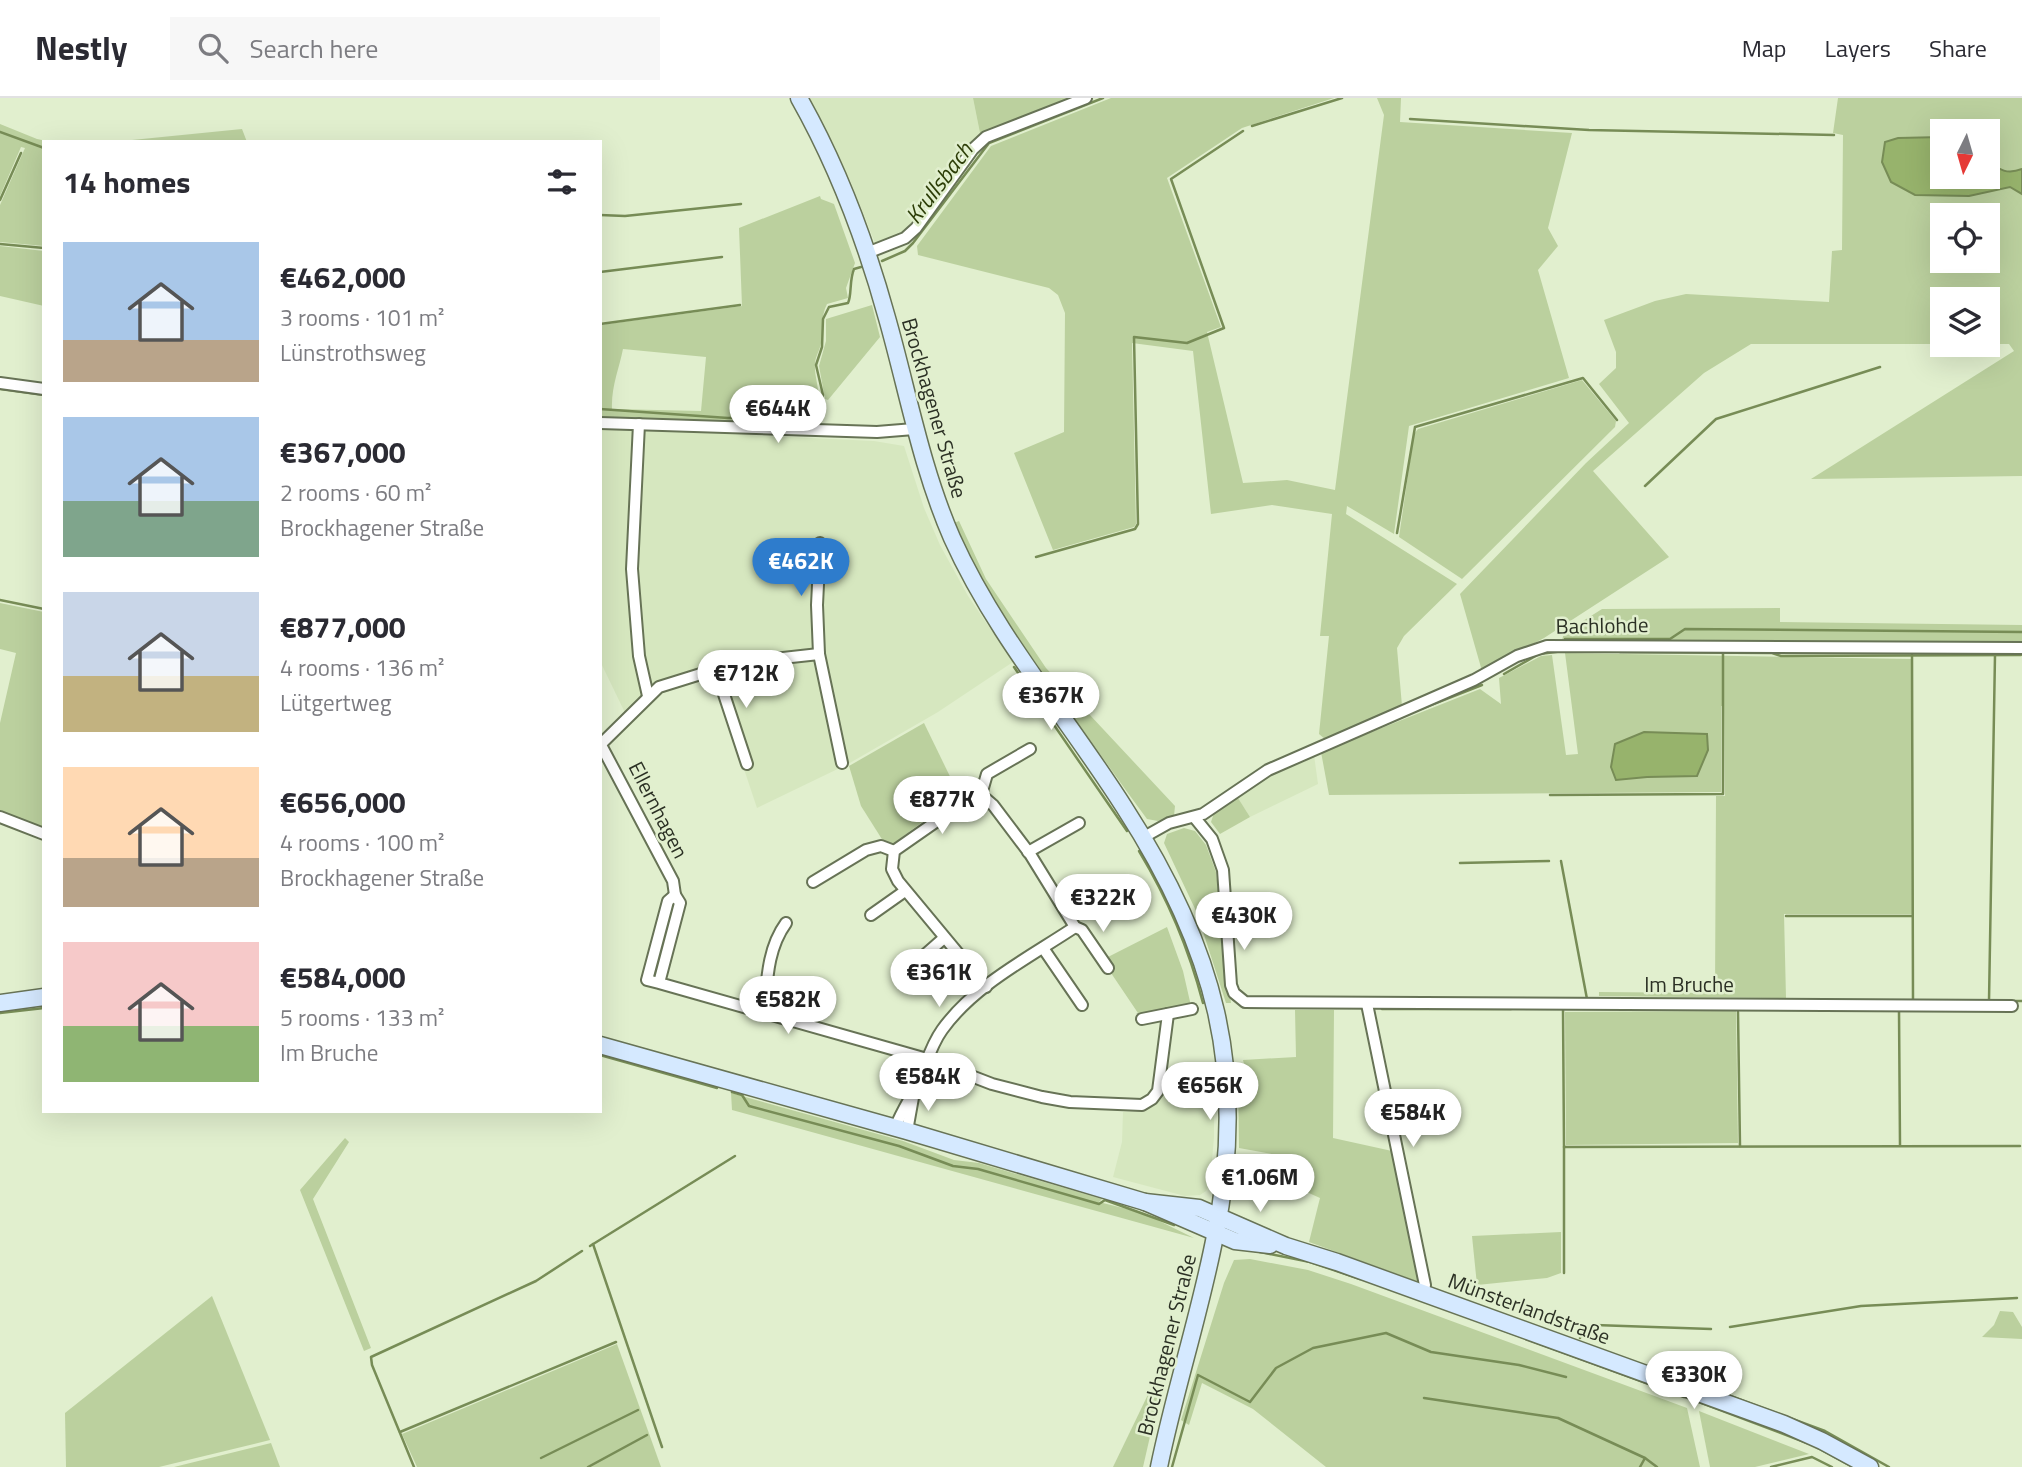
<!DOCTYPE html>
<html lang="en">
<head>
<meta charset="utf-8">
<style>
	:root { --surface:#fff; --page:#f7f7f7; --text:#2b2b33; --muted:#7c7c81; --line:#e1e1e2; --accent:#2e7ccc }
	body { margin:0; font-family:"Titillium Web",sans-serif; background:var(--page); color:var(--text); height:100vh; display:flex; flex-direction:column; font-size:26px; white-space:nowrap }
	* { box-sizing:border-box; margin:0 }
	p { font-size:23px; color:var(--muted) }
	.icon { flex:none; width:38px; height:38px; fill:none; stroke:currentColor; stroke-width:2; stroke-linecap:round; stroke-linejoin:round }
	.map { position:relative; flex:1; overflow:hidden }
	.sheet { position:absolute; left:42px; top:42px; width:560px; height:973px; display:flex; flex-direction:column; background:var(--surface); border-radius:0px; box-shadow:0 7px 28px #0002 }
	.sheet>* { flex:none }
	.needle { width:46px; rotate:185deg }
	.tools { position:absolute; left:1930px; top:21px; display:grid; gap:14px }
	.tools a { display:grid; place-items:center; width:70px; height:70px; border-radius:0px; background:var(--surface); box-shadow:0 7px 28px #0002; font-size:35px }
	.price { position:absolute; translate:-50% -60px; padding:0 16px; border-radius:24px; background:#fff; color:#222; font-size:23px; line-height:46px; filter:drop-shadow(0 2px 4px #0008) }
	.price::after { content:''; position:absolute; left:50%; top:42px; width:21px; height:16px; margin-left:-10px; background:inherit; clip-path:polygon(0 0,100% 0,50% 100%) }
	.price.current { background:var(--accent); color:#fff }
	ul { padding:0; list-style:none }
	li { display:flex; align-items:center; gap:21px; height:175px; padding:0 21px }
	li span { display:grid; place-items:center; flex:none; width:196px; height:140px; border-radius:0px; color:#555 }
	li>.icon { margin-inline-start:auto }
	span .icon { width:84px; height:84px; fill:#fffc; stroke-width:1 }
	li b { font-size:30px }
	h2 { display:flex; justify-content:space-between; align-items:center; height:84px; padding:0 21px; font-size:30px }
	header { display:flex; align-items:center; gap:42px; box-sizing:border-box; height:98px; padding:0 35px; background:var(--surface); border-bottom:2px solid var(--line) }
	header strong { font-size:33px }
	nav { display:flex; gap:38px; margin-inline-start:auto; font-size:24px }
	.search { width:490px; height:63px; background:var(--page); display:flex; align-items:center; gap:18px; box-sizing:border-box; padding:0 24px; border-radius:0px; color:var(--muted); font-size:26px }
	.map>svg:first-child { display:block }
	.built { fill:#d6e7bf }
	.green { fill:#bbd09e; fill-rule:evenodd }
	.water { fill:#97b36c; stroke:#778c56; stroke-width:2 }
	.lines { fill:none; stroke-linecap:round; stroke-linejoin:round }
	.stream { stroke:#778c56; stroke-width:2.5 }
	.street-casing { stroke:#677356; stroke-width:14 }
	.secondary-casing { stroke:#677356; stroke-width:19 }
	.street { stroke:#fff; stroke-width:10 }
	.secondary { stroke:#d5e9ff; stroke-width:16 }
	.labels { text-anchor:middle; stroke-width:5; stroke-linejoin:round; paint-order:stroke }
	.street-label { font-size:21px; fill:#2b3024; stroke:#e1efce }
	.water-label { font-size:23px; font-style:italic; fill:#2c3d07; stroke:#e1efce }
</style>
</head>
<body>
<header>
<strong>Nestly</strong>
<div class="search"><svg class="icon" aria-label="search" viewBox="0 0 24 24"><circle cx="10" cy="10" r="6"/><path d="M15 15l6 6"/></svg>Search here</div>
<nav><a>Map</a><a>Layers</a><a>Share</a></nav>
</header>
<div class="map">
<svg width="2022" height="1369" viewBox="0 0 2022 1369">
	<rect width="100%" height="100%" fill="#e1efce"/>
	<g class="built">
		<path d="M808,0H973L980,35L911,125L902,135L886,144L875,145L850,82Z"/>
		<path d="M600,330L874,343L904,348L924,410L940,447L968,498L1013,564L938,614L848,666L757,710L712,575L676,588L656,599L629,623L600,563Z"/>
		<path d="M1314,657L1318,686L1250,719L1238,700L1270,676Z"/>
		<path d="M1214,981V1039L1210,1085L1206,1093L1200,1097L1185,1098L1113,1079L1122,1044L1123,1014L1142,1013L1156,1007L1164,996L1166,982Z"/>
	</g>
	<g class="green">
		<path d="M973,0H1070L980,35Z"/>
		<path d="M1111,0H1334L1242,30L1167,80L1221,229L1207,234L1243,385L1287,382L1335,392L1384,17L1377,0H1401L1400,24L1572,35L1548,130L1558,148L1538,172L1569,280L1409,328L1394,436L1347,408L1346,416L1457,486L1404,538L1397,550L1402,608L1326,642L1319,636L1329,538H1320L1332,416L1272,407L1211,416L1193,253L1132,245L1136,426L1134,429L1053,452L1014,355L1064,334L1065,215L1058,197L1049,190L918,157L917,148L991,48Z"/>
		<path d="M1838,0H2022V378L1811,381L2014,253L2009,246H1988V201H1942V246H1751L1704,275L1593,373L1669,459L1544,540L1482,573L1460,496L1586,365L1629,325L1599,286L1616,270V254L1604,222L1655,203L1686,196L1829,204L1832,153L1842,152L1843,37L1833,35ZM1942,33H1988V79H1942ZM1942,117H1988V163H1942Z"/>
		<path d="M0,26L37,41L52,44H44V148L0,144V107L25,50L21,49L0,98Z"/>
		<path d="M242,31L247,44H112Z"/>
		<path d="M820,98L821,101L834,106L855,165L846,190L848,200L827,206C820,220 824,231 821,245C820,252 815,259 815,266C814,280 821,292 817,305L790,315V325L600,320V227L742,208L739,130ZM623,251L706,259L701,313L612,311C611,289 619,271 623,251Z"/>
		<path d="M0,148L44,153V208L0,198Z"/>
		<path d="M872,207L880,239L828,302L825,301L819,268L826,243V221Z"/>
		<path d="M1582,282L1616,323L1615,329L1462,481L1399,439L1414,336L1418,331Z"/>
		<path d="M959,423L986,481L1046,570L1175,708L1174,718L1158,723L1147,721C1110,671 1074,619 1038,568C1006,523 973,478 954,425Z"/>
		<path d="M0,505L44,514V732L0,714V625L16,555L0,551Z"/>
		<path d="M1780,510V524L2022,527V544L1562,542L1564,535L1602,511Z"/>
		<path d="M1565,555L1911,561L1912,816H1784L1786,900L1599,898V894L1715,895L1716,698H1725L1724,608H1721V694L1329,697L1321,654L1480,591L1501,606L1499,580L1541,558L1552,557L1566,657L1578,656ZM1706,636L1708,652L1647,679L1616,682L1615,647L1629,642Z"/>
		<path d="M924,625L959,697L894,745L885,746L861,708L849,668Z"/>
		<path d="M1238,700L1250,719L1220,736L1211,724L1214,715Z"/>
		<path d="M1184,730L1195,733L1206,747L1216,774L1231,905H1226L1197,815L1164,745L1167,736Z"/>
		<path d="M1167,829L1183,873L1191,908L1144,916L1138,915L1111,875L1114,872L1106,860Z"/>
		<path d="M1295,912H1334L1333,1040L1392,1053L1419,1184L1309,1144L1320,1100L1280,1082L1277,1057L1239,1050L1238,971L1245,970L1243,962L1296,959Z"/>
		<path d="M1736,913L1738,1045L1566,1047L1565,914Z"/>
		<path d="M731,995L903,1043L954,1062L979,1065L1102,1101L1099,1104L1143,1115L1194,1140L732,1012Z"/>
		<path d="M345,1040L349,1044L313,1101L371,1250L364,1253L300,1092Z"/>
		<path d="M1561,1134V1175L1547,1180L1477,1187L1472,1138Z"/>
		<path d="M1250,1161L1308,1172L1351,1186L1687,1310L1700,1369H1326L1253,1311L1202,1285L1189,1327L1181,1322L1224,1185L1234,1162Z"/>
		<path d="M212,1198L270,1342L159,1369H66L65,1315Z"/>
		<path d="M2000,1213L2013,1214L2022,1229V1241L1982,1239L1994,1227Z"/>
		<path d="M617,1246L661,1369H417L402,1336Z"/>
		<path d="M1170,1251L1143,1369H1113Z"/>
		<path d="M1699,1313L1809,1356L1755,1369H1710Z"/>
		<path d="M271,1345L280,1369H174Z"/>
	</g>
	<g class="water">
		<path d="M1942,39V79H1988V63C2000,72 2007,77 2022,71V96L2010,89L1969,98L1915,97L1891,84L1882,64L1885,44L1898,40Z"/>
		<path d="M1644,634L1707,636L1708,652L1697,678L1647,679L1616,682L1611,669L1615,646Z"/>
	</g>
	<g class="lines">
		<g class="stream">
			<path d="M1410,21L1589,32L1834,37"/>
			<path d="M1252,28L1342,0"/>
			<path d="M0,34L44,50"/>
			<path d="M201,44H215"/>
			<path d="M0,102L21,55"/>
			<path d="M600,117L625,118L741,106"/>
			<path d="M0,146L44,150"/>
			<path d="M882,163L905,153L913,145L989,45L1103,0"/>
			<path d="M600,174L722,159"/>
			<path d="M600,226L740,207"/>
			<path d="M0,291L44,297"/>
			<path d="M600,311L728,320L789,318L819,308L823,297L816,267L822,249L823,221L829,209L848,205C852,197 849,183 854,171L861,169"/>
			<path d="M1645,388L1716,321L1880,269"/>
			<path d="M1397,435L1415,329L1583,280L1617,322"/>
			<path d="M1036,459L1135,431L1138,426L1134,239L1187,245L1224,230L1171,81L1243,33"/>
			<path d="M0,502L44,511"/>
			<path d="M1565,541H1670L1685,531L2022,534"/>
			<path d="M1620,554L1772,555L1781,558L2021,557"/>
			<path d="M1912,557L1913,903"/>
			<path d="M1014,569L1127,733"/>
			<path d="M1504,576L1539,556L1564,553"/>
			<path d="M1413,614L1482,587"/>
			<path d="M1550,697L1723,696V555"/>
			<path d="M1139,753C1168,801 1189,851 1203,905"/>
			<path d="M1561,763L1587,901"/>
			<path d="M1460,765L1549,763"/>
			<path d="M1786,818H1912"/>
			<path d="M1600,901H1611"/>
			<path d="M1989,903L1995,557"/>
			<path d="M2010,903H2022"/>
			<path d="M1382,911H1511"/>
			<path d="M1563,911L1564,1049L2020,1048"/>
			<path d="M1899,912L1900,1047"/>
			<path d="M1738,914L1740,1048"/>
			<path d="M0,915L44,910"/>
			<path d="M600,957L717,990"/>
			<path d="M732,994L742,997L749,1008L899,1048L953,1068L978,1071L1099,1106L1105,1102L1174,1127"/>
			<path d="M593,1146L662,1349"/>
			<path d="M590,1148L735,1058"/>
			<path d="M1255,1153L1310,1164L1360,1181"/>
			<path d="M1564,1175V1049"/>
			<path d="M1595,1227L1711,1231"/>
			<path d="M1494,1229L1684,1299"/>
			<path d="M1730,1229L1861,1208L2017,1200"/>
			<path d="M1580,1240L1583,1233"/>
			<path d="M1695,1285L1825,1333L1889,1369"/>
			<path d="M1424,1300L1558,1320L1645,1360L1657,1369"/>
			<path d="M1699,1304L1807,1345"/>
			<path d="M400,1334L616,1244"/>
			<path d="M1816,1349L1853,1369"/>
			<path d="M541,1360L638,1312"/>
			<path d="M414,1369L372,1267L371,1259L536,1183L582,1153"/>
			<path d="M588,1369L647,1337"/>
			<path d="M1172,1369L1198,1277L1250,1304L1276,1270L1313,1250L1386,1235L1431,1254L1519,1267L1566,1279"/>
			<path d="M1640,1369L1645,1360"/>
			<path d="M1771,1369L1812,1359L1832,1369"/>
		</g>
		<defs>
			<g id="street">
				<path d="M867,155L905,140L916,130L973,51L986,39L1086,0"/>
				<path d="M0,285L44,291"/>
				<path d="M600,325L877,334L914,331"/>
				<path d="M639,326L632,471L639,558L648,598"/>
				<path d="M820,445L817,507L819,556L842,665"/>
				<path d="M715,569L747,666"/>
				<path d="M600,647L659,589L736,565L819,556"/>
				<path d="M601,647L673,783L675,797"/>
				<path d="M980,700L987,676L1030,651"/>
				<path d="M0,719L44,736"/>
				<path d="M1195,720L1212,741L1223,772L1231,887L1234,895L1245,904L2012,908"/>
				<path d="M1144,739L1169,725L1203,716L1268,672L1474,582L1517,558L1547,548L2022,550"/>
				<path d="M1028,754L1079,725"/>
				<path d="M813,784L866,752L881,748L894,753"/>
				<path d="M871,817L905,793"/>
				<path d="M1043,850L1082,907"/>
				<path d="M911,869L944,840"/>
				<path d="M659,885L647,882L668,803L675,797L680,805L659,885L927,961L992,986L1042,999L1070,1004L1142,1007L1152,1001L1158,993L1168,916"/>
				<path d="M986,889L898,783L892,771L894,753L970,700L986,701L993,707L1030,756L1075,829L1082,832L1108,870"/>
				<path d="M1367,906L1425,1187L1423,1195"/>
				<path d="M764,915C767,884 767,851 786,825"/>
				<path d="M1142,921L1192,911"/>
				<path d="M895,1030C901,1015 908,1004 915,991C925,972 929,950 942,932C974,887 1030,859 1075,829"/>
				<path d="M907,1033L914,994"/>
			</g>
			<g id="secondary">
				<path d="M799,0C838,69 866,144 887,220C908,294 921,369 952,440C996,538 1067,619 1124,709C1214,848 1249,973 1215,1138C1200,1216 1175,1291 1159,1369"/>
				<path d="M0,905L44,899"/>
				<path d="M600,947L907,1033L1145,1104L1235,1143L1270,1147"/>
				<path d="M1145,1104L1199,1110L1286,1148L1337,1164L1784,1326L1822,1343L1870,1369"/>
			</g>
		</defs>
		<use href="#street" class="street-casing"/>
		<use href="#secondary" class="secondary-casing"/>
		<use href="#street" class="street"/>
		<use href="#secondary" class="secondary"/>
	</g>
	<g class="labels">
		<g class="street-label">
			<text transform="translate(934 310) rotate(74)" y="7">Brockhagener Straße</text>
			<text transform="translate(1602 528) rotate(-1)" y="7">Bachlohde</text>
			<text transform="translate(658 712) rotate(63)" y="7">Ellernhagen</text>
			<text x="1689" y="894">Im Bruche</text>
			<text transform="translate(1529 1211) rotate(20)" y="7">Münsterlandstraße</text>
			<text transform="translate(1167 1247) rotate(-76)" y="7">Brockhagener Straße</text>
		</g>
		<g class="water-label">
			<text transform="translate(939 85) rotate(-53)" y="8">Krullsbach</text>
		</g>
	</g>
</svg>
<div class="tools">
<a><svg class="needle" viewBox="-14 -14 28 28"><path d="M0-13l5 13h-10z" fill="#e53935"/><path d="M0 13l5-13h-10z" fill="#7c7c81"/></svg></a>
<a><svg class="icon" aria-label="locate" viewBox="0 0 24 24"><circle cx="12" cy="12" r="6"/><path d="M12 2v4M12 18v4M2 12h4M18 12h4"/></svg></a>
<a><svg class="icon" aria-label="layers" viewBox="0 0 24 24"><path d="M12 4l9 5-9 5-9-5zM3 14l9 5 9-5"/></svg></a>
</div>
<b class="price" style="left:778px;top:347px">€644K</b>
<b class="price current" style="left:801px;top:500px">€462K</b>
<b class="price" style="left:746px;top:612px">€712K</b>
<b class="price" style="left:1051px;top:634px">€367K</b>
<b class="price" style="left:942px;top:738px">€877K</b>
<b class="price" style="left:1103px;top:836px">€322K</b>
<b class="price" style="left:1244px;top:854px">€430K</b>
<b class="price" style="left:939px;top:911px">€361K</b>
<b class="price" style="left:788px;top:938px">€582K</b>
<b class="price" style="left:928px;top:1015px">€584K</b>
<b class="price" style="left:1210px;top:1024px">€656K</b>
<b class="price" style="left:1413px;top:1051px">€584K</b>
<b class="price" style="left:1260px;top:1116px">€1.06M</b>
<b class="price" style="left:1694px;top:1313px">€330K</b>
<section class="sheet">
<h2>14 homes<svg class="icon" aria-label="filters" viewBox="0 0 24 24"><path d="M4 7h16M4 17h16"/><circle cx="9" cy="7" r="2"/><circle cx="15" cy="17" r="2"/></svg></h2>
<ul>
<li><span style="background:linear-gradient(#a9c7e8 70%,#b9a48a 0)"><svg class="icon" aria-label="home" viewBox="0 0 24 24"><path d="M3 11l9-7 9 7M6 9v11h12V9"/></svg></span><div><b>€462,000</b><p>3 rooms · 101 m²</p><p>Lünstrothsweg</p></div></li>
<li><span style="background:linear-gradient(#a9c7e8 60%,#7fa58c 0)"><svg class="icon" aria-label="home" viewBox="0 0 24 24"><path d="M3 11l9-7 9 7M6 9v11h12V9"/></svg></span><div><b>€367,000</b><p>2 rooms · 60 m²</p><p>Brockhagener Straße</p></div></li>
<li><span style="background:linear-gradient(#c9d6e8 60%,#c2b280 0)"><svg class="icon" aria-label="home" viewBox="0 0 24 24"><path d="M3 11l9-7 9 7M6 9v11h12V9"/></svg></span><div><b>€877,000</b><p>4 rooms · 136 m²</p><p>Lütgertweg</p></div></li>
<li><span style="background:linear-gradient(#ffd9b3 65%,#b9a48a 0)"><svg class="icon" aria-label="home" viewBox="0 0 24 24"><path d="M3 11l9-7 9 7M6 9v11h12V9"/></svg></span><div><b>€656,000</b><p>4 rooms · 100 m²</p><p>Brockhagener Straße</p></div></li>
<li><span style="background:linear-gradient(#f6c9c9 60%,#8fb573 0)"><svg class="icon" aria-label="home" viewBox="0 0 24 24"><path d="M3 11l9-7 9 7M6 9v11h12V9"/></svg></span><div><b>€584,000</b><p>5 rooms · 133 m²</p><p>Im Bruche</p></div></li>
</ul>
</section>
</div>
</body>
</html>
